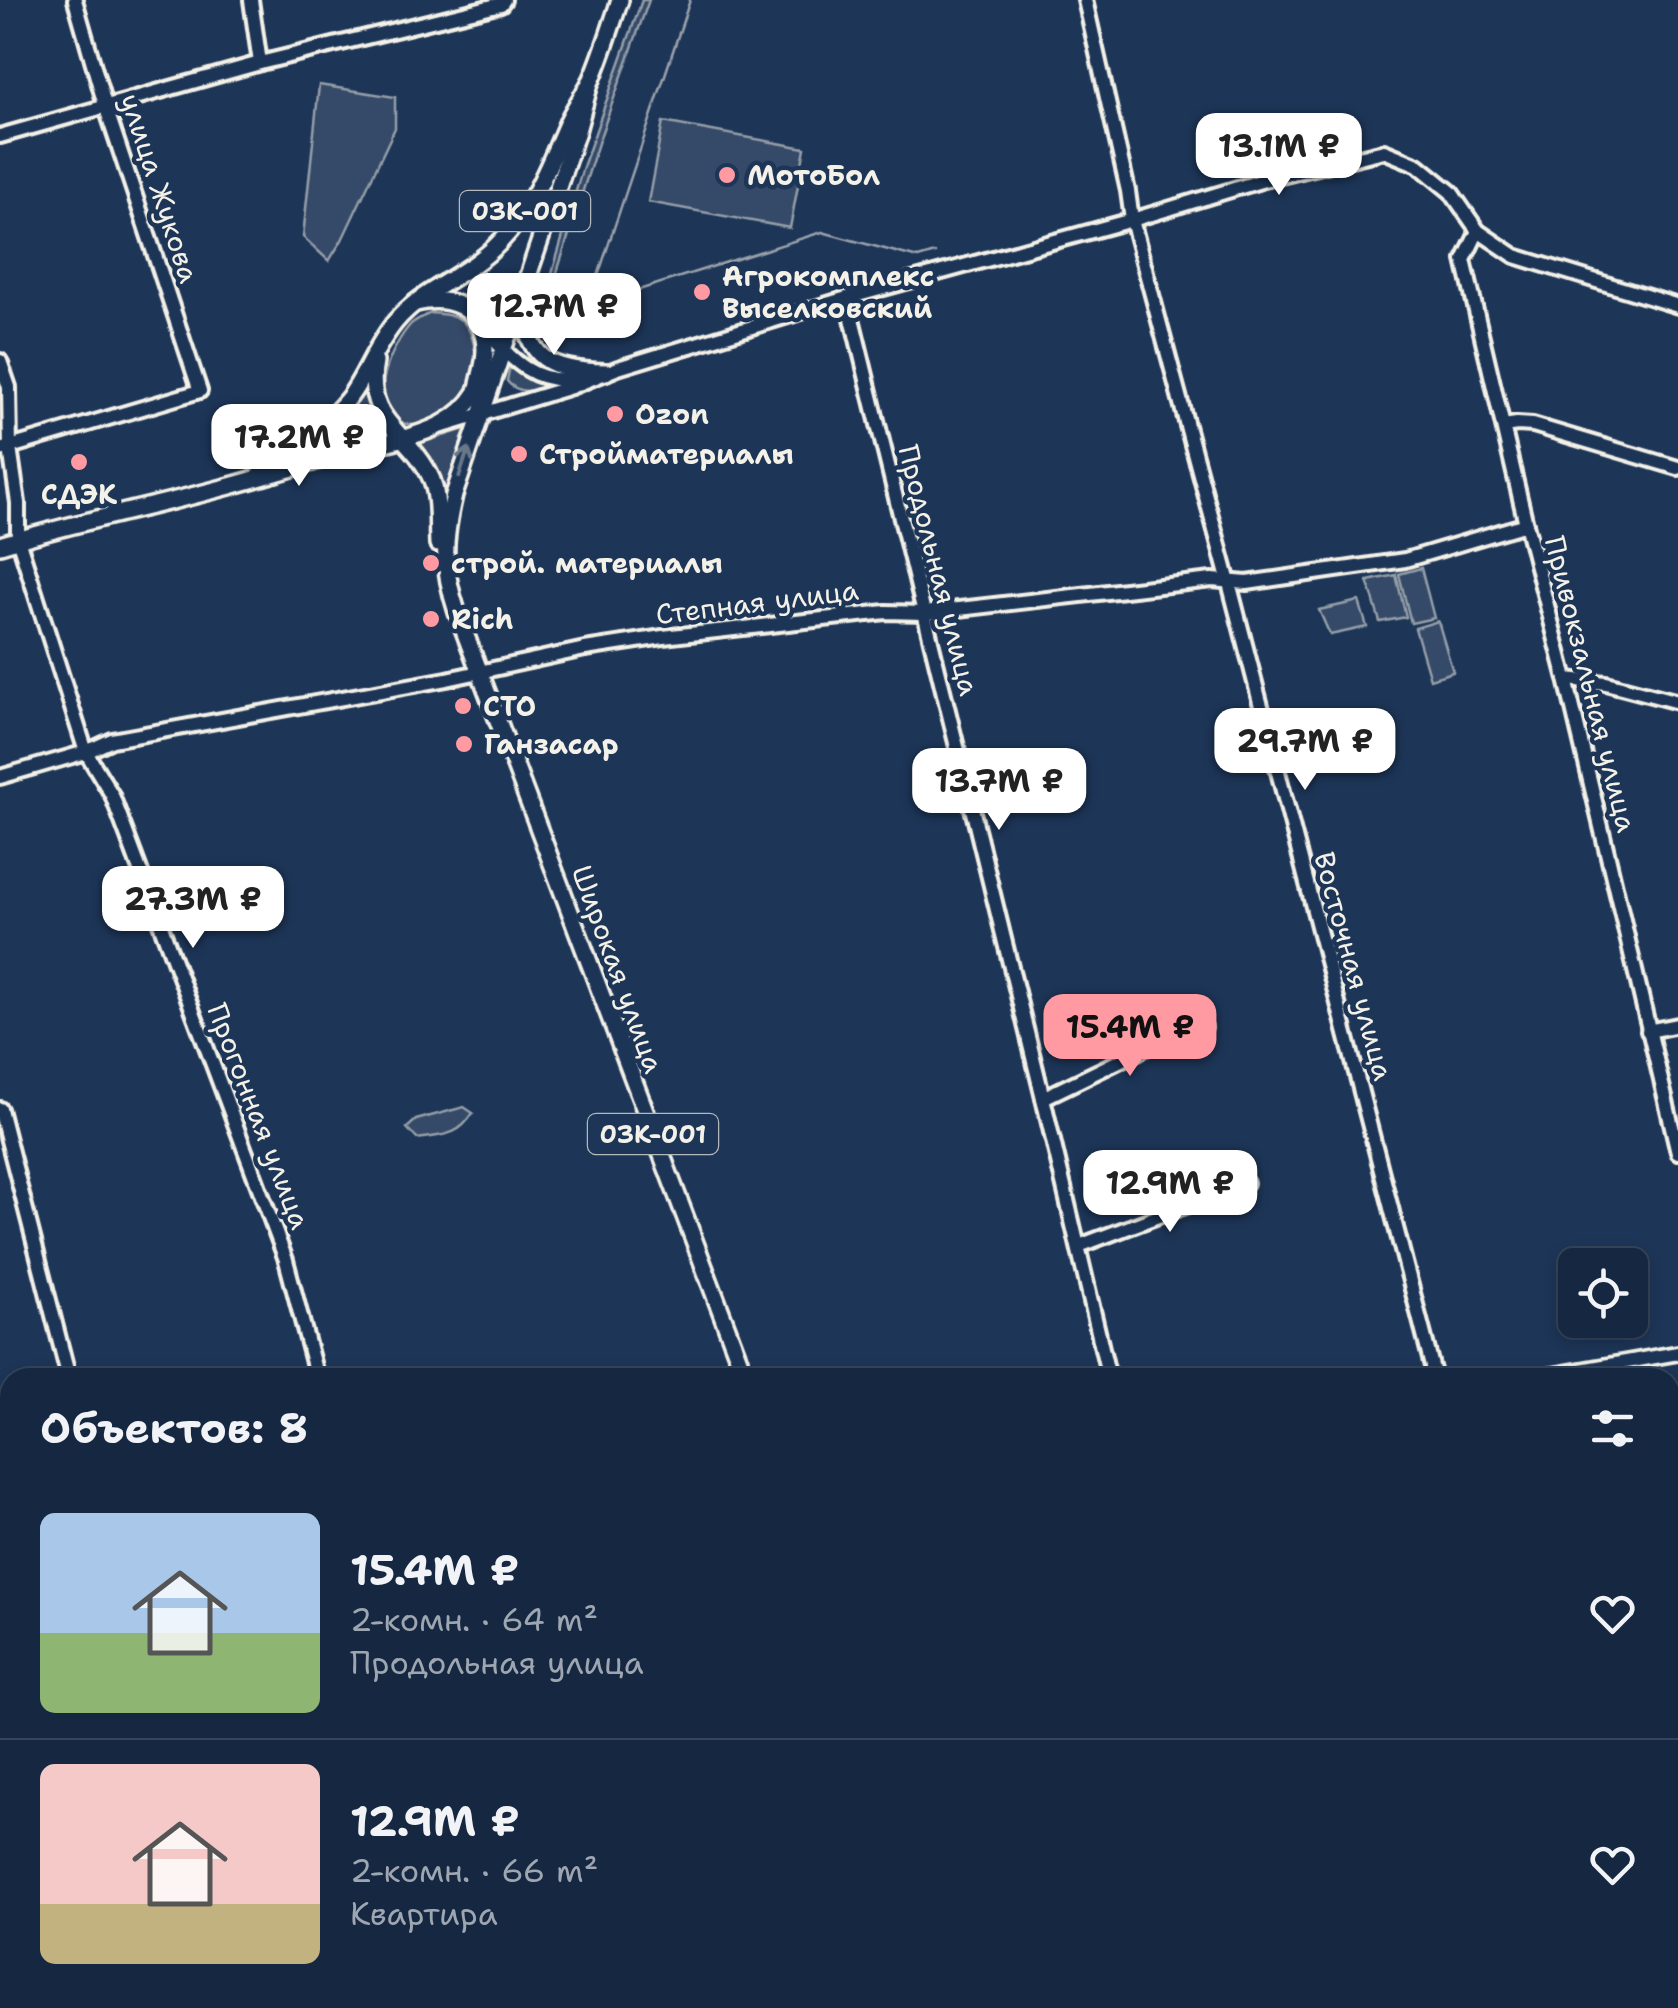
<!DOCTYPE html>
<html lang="ru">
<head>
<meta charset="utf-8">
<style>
	:root { --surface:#162841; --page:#1f3048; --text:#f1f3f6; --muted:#9ea6b1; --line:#35445a; --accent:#ff9aa2 }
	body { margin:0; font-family:"Shantell Sans",sans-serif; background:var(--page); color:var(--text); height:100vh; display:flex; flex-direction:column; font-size:38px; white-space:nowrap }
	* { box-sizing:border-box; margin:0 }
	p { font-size:32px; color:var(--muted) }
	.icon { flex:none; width:55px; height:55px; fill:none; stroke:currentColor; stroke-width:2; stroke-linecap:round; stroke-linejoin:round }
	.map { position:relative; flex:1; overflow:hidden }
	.drawer { position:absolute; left:0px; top:1368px; width:1680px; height:642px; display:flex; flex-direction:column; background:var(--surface); border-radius:30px 30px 0 0; box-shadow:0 5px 15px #0003,0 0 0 2px var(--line) }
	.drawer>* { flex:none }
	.controls { position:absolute; left:1558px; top:1248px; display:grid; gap:20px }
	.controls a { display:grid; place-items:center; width:90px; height:90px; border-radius:15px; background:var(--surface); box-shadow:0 5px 15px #0003,0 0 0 2px var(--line); font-size:50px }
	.price { position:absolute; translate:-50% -85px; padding:0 22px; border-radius:20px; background:#fff; color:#222; font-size:32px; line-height:65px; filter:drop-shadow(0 2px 5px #0008) }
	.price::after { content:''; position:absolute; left:50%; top:60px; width:30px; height:22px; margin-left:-15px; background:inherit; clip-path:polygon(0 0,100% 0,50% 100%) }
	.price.selected { background:var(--accent); color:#111 }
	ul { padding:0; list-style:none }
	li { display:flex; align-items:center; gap:30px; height:250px; padding:0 40px }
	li+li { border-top:2px solid var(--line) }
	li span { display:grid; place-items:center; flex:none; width:280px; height:200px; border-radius:15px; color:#555 }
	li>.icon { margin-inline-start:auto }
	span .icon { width:120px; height:120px; fill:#fffc; stroke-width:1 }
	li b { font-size:42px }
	h2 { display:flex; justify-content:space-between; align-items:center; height:120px; padding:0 40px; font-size:42px }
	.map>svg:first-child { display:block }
	.green { fill:#354a67; stroke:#949ea8; stroke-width:2.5 }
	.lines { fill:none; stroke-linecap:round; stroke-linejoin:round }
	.stream { stroke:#9aa2ab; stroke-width:2.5 }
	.minor-casing { stroke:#f4f1e8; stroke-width:20 }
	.major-casing { stroke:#f4f1e8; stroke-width:22 }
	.minor { stroke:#1d3557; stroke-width:12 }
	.major { stroke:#1d3557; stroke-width:15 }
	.oneway { stroke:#68778a }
	.poi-dot { fill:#ff9aa2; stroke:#1d3557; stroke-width:4 }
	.labels { text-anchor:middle; stroke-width:9; stroke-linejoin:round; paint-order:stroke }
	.shield { fill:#1d3557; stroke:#b4b9bc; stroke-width:2.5 }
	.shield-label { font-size:25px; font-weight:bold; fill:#f4f1e8 }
	.poi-label { font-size:28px; font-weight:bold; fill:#f4f1e8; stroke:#1d3557; text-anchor:start }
	.street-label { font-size:28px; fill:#f4f1e8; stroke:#1d3557 }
</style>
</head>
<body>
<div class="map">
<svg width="1678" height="2008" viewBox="0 0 1678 2008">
	<rect width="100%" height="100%" fill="#1d3557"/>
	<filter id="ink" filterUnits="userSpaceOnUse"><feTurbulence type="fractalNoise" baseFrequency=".01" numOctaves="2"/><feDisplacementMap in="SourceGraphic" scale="20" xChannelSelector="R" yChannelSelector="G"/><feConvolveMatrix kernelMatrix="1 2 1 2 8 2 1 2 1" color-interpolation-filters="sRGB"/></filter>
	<g filter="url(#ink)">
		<g class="green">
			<path d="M642,0H649L598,143L547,304L542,308L583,167Z"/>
			<path d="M319,85L395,97V128L342,240L329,261L303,237Z"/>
			<path d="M663,122L805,148L790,228L648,202Z"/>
			<path d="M431,313C440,314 453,314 461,320C476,333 480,368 473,386C463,410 421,436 397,420C366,400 392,345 411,324C417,319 424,316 431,313Z"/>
			<path d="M511,360L533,379L554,386C538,392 517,395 507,381Z"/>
			<path d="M363,392L375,423L387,437L268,471L335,423Z"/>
			<path d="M465,429L445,494L439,474L412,446Z"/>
			<path d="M1421,568L1434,618L1411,623L1399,574Z"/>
			<path d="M1396,575L1406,617L1380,622L1368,581Z"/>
			<path d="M1359,601L1367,627L1330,635L1319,610Z"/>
			<path d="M1438,621L1453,672L1430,679L1415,628Z"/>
			<path d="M464,1107L473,1113C458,1137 443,1135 417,1139L407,1128L416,1120Z"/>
		</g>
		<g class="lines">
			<path class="stream" d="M690,0L588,306L822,232L918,258L935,253"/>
			<defs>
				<g id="minor">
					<path d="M251,0L260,63"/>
					<path d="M1085,0L1128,191L1132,220L1232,594L1435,1378"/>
					<path d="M0,136L260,63L501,4L504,0"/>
					<path d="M1478,231L1464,260L1526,524L1566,679L1678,1152"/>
					<path d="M847,298L1043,1098L1109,1378"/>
					<path d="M480,324C509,356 532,387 579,378"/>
					<path d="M0,361L9,387L10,448L18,503V539L86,752L112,795L286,1260L317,1378"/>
					<path d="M443,426L571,387L618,368L847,298L1132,220L1264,180L1384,151L1418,165L1451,192L1478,231L1515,256L1678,306"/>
					<path d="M1504,426L1517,424L1533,425L1678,468"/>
					<path d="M0,450L200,391L105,105L75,0"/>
					<path d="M1566,679L1606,683L1678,702"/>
					<path d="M0,777L86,752L112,740L447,679L585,649L663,637L886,612L924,613L1212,580L1247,583L1405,560L1526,524"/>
					<path d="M1648,1031L1678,1025"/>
					<path d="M1043,1098L1158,1042L1204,1027"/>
					<path d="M0,1109L69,1378"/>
					<path d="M1079,1246L1246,1183"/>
					<path d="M1535,1378L1678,1353"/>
					<path d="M0,1764L10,1761"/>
					<path d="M0,1823L10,1852"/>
					<path d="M1670,1852L1678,1851"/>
					<path d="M62,2000L65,2008"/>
					<path d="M468,2000L472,2008"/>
					<path d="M1236,2000L1237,2008"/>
					<path d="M1577,2000L1579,2008"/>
					<path d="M750,2008L792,2000"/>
				</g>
				<g id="major">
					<path d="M590,83L577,131L454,495C443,542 442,566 457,612L746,1378"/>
					<path d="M524,298C522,360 552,371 606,372"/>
					<path d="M375,362C363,424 412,432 432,480C439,500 437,524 438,544"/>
					<path d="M261,470C285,458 338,415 353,392C368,369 378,342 396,321C424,288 469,275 499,243C533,208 550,163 569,119C576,105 585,93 592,79C603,54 611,26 620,0"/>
					<path d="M0,545C76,522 153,507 230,486C266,476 303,465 339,454C373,444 411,440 442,424C455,417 468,406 476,393C479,387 480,378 482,371C495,323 464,291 416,303"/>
					<path d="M929,2000L931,2008"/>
				</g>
			</defs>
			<use href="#minor" class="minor-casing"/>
			<use href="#major" class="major-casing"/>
			<use href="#minor" class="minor"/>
			<use href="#major" class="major"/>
		</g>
		<defs><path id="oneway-shaft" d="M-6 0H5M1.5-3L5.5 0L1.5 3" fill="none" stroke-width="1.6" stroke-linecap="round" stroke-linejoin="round" transform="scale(2.5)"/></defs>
		<use class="oneway" href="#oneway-shaft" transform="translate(464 462) rotate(-72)"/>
	</g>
	<g class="poi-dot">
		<circle cx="727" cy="175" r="10"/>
		<circle cx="702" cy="292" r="10"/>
		<circle cx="615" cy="414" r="10"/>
		<circle cx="519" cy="454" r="10"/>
		<circle cx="79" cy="462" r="10"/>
		<circle cx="431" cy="563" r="10"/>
		<circle cx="431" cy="619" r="10"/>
		<circle cx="463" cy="706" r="10"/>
		<circle cx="464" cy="744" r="10"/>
	</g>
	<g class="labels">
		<g class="shield">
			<rect x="460" y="191" width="130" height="40" rx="8"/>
			<rect x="588" y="1114" width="130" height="40" rx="8"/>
		</g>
		<g class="shield-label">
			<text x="525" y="220">03К-001</text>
			<text x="653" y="1143">03К-001</text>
		</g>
		<g class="poi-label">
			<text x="747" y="185">МотоБол</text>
			<text x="722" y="286">Агрокомплекс<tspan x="722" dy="32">Выселковский</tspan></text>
			<text x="635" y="424">Ozon</text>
			<text x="539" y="464">Стройматериалы</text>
			<text x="79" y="504" text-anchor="middle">СДЭК</text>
			<text x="451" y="573">строй. материалы</text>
			<text x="451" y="629">Rich</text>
			<text x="483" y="716">СТО</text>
			<text x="484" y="754">Ганзасар</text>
		</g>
		<g class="street-label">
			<text transform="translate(160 188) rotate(72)" y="10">улица Жукова</text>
			<text transform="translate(939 570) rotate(76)" y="10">Продольная улица</text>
			<text transform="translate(757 602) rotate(-7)" y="10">Степная улица</text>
			<text transform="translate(1591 684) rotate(76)" y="10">Привокзальная улица</text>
			<text transform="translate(1354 966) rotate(75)" y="10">Восточная улица</text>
			<text transform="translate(618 969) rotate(70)" y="10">Широкая улица</text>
			<text transform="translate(259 1116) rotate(69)" y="10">Прогонная улица</text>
		</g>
	</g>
</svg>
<div class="controls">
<a><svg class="icon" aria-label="locate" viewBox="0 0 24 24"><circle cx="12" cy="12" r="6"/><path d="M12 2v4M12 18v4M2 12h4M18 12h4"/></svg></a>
</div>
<b class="price" style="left:1279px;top:198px">13.1M ₽</b>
<b class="price" style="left:554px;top:358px">12.7M ₽</b>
<b class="price" style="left:299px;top:489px">17.2M ₽</b>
<b class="price" style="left:1305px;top:793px">29.7M ₽</b>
<b class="price" style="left:999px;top:833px">13.7M ₽</b>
<b class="price" style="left:193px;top:951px">27.3M ₽</b>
<b class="price selected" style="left:1130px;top:1079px">15.4M ₽</b>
<b class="price" style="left:1170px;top:1235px">12.9M ₽</b>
<section class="drawer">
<h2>Объектов: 8<svg class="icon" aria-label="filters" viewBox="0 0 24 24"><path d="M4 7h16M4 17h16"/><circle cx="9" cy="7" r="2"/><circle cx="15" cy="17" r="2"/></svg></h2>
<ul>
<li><span style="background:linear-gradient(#a9c7e8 60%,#8fb573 0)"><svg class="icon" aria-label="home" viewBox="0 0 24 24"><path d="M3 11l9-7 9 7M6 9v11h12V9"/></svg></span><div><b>15.4M ₽</b><p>2-комн. · 64 m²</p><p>Продольная улица</p></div><svg class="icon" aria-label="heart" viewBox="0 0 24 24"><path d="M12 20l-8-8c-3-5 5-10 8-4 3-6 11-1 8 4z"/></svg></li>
<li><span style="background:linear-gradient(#f6c9c9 70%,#c2b280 0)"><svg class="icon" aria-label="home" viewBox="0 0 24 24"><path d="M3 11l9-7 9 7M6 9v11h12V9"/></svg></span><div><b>12.9M ₽</b><p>2-комн. · 66 m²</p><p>Квартира</p></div><svg class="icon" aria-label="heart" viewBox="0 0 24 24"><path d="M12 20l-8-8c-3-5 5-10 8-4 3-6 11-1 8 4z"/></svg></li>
</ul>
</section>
</div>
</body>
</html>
